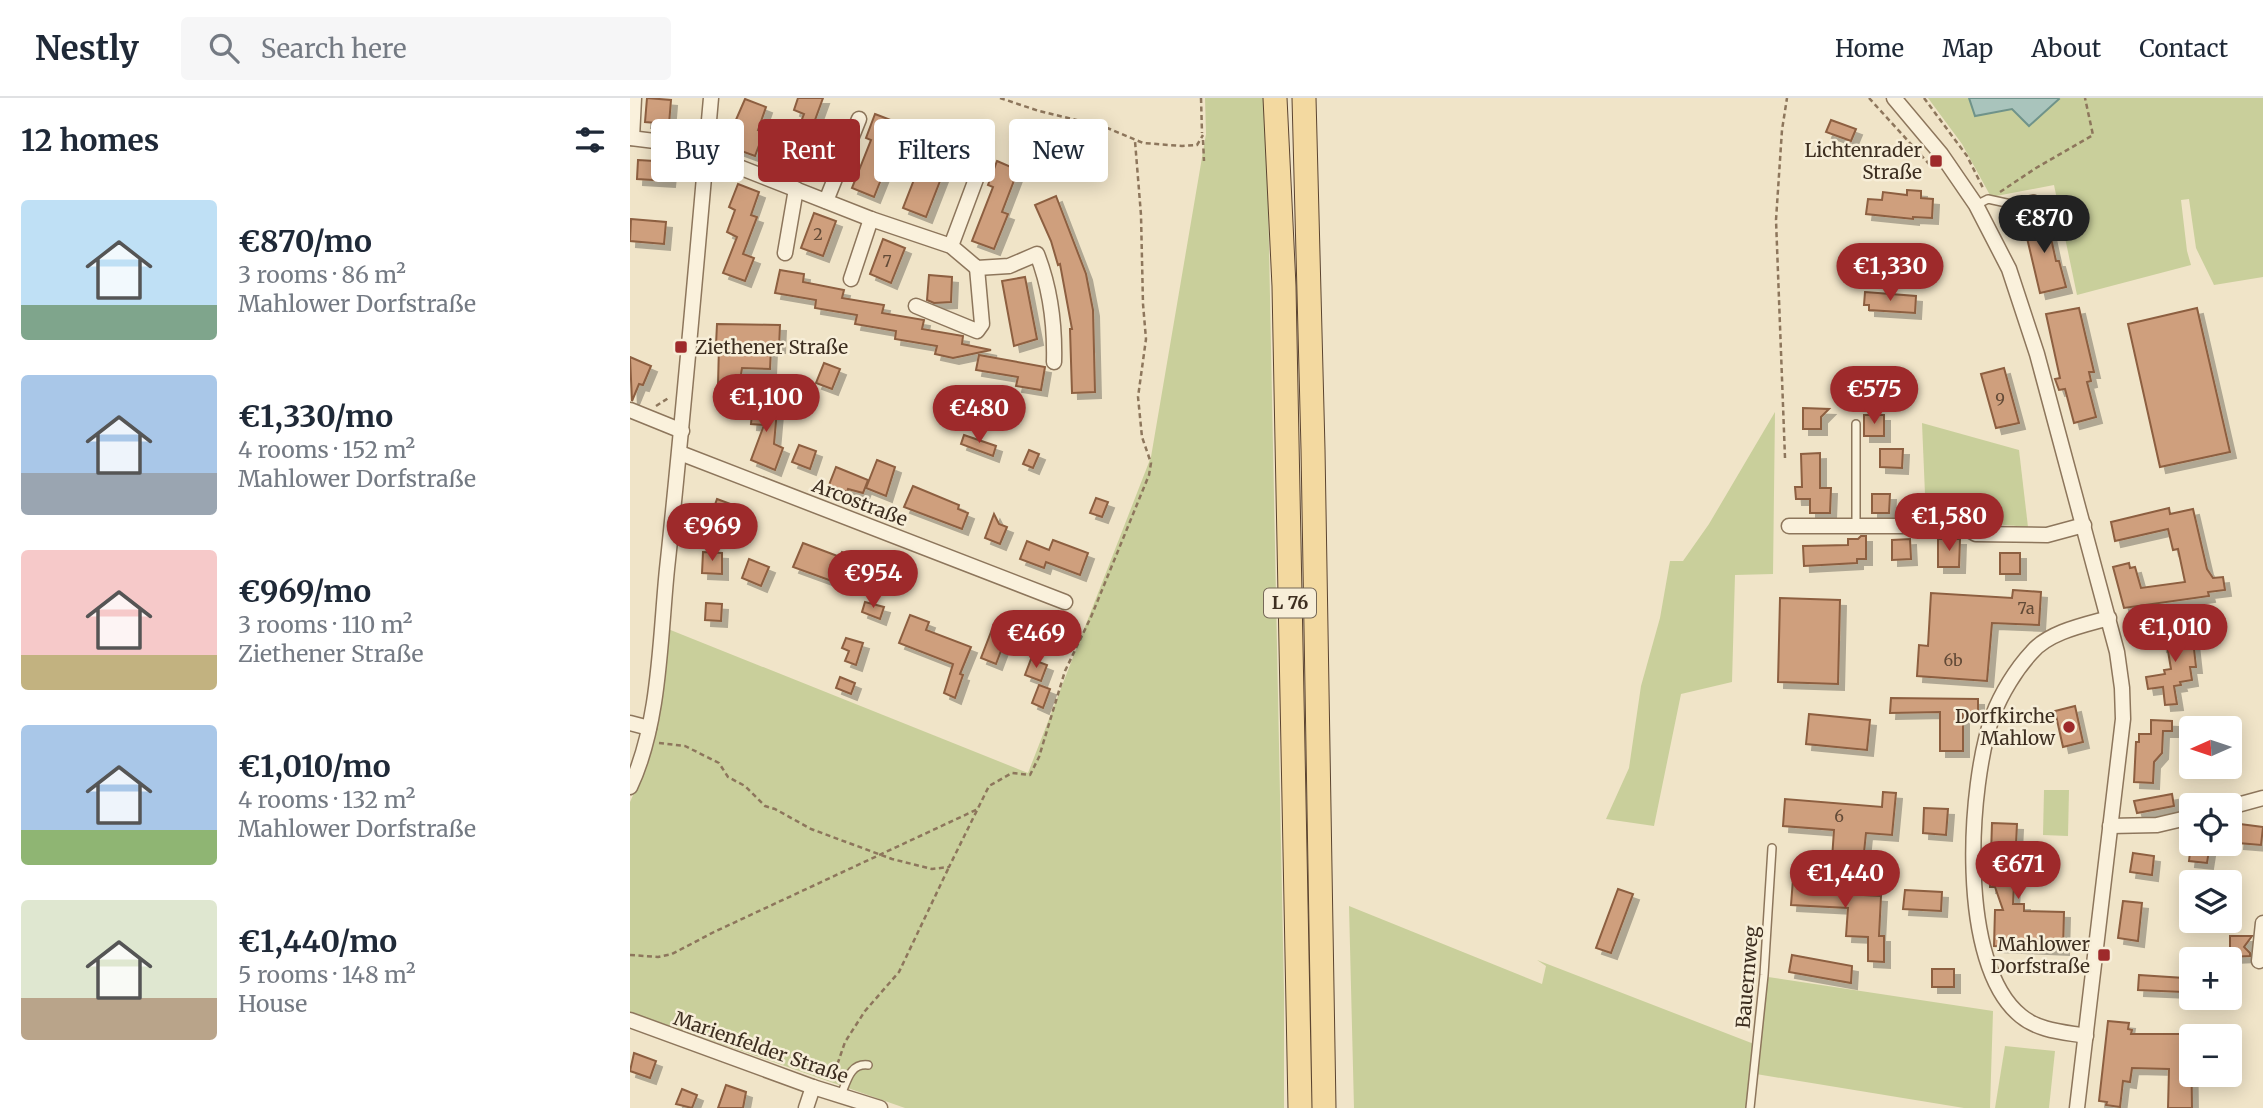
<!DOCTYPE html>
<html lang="en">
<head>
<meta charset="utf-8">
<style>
	:root { --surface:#fff; --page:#f6f6f7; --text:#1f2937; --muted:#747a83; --line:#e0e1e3; --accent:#9e2a2b }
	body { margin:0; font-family:Merriweather,serif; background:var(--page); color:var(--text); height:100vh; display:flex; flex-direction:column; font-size:26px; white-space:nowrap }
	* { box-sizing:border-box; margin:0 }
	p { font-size:23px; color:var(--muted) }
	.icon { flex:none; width:38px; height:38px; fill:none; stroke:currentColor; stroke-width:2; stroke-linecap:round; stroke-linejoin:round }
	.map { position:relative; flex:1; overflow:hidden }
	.details { display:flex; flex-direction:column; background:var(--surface); width:630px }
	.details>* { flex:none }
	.banner { position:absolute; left:21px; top:21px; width:665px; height:63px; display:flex; gap:14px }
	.needle { width:46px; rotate:267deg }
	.fabs { position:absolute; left:1549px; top:618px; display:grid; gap:14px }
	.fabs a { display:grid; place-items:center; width:63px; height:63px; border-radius:7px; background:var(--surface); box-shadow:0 4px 18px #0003; font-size:35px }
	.price { position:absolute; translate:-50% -60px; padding:0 16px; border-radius:24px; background:var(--accent); color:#fff; font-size:23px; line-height:46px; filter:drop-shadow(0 2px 4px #0008) }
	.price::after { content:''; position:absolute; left:50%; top:42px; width:21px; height:16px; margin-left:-10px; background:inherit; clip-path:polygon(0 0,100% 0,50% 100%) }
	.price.current { background:#222; color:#fff }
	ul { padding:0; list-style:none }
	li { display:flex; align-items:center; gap:21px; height:175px; padding:0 21px }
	li span { display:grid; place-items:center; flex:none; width:196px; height:140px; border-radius:7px; color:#555 }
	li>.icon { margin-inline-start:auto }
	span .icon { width:84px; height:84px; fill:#fffc; stroke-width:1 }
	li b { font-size:30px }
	h2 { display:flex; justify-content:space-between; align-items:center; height:84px; padding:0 21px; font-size:30px }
	.pill { padding:0 24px; border-radius:7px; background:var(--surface); box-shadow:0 4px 18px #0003; font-size:24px; line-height:63px }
	.pill.current { background:var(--accent); color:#fff }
	header { display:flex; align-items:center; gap:42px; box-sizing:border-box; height:98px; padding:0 35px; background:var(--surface); border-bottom:2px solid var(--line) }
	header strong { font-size:33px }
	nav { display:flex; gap:38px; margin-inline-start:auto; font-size:24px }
	.search { width:490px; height:63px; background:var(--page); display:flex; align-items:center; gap:18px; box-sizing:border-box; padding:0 24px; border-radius:7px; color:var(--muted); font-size:26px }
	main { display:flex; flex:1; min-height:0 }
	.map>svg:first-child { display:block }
	.green { fill:#c9cf9b }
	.water { fill:#a9c4bc; stroke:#6f938a; stroke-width:2 }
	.building { fill:#cf9f7d; stroke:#8d5f41; stroke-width:2; filter:url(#shadow) }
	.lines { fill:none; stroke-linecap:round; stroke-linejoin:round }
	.lane-casing { stroke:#8d765c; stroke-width:10 }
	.street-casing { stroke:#8d765c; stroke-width:17 }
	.primary-casing { stroke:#5b4430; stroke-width:25 }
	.path { stroke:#8d765c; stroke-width:2.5; stroke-dasharray:5 3.5; stroke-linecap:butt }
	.lane { stroke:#faf1dc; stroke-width:7 }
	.street { stroke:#faf1dc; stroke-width:14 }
	.primary { stroke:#f3d9a0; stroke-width:23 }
	.poi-dot { fill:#9e2a2b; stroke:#f7eed8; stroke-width:2.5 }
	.labels { text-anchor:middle; stroke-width:5; stroke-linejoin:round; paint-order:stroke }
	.number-label { font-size:16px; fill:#624a37 }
	.shield { fill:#f7eed8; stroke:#756857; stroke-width:2 }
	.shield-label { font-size:18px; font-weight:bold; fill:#3d2e20 }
	.poi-label { font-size:19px; fill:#3d2e20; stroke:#f7eed8; text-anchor:end }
	.street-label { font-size:19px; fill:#3d2e20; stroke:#f7eed8 }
</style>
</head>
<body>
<header>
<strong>Nestly</strong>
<div class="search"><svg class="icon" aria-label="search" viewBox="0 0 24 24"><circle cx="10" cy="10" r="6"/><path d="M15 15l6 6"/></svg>Search here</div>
<nav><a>Home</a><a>Map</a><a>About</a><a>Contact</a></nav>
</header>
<main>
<section class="details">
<h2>12 homes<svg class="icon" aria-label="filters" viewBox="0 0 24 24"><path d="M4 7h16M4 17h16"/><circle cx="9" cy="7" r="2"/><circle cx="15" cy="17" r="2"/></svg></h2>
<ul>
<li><span style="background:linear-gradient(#bfe0f5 75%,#7fa58c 0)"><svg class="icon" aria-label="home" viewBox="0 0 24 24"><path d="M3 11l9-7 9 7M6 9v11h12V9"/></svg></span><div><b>€870/mo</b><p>3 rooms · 86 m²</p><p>Mahlower Dorfstraße</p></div></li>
<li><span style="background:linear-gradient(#a9c7e8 70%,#9aa5b1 0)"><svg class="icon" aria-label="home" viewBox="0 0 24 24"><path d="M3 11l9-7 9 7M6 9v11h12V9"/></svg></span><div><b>€1,330/mo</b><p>4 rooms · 152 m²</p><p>Mahlower Dorfstraße</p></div></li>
<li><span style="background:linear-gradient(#f6c9c9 75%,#c2b280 0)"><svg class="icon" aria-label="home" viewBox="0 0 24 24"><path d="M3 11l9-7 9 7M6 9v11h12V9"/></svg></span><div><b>€969/mo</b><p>3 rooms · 110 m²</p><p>Ziethener Straße</p></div></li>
<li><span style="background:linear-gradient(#a9c7e8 75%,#8fb573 0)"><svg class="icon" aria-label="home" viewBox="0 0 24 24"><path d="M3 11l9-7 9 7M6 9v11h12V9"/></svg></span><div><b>€1,010/mo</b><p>4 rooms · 132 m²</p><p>Mahlower Dorfstraße</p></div></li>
<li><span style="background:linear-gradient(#dfe7d0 70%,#b9a48a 0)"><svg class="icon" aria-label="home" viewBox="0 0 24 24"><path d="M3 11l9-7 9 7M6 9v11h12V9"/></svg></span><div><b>€1,440/mo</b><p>5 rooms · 148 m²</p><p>House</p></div></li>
</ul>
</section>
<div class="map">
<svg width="1633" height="1010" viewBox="0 0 1633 1010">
	<defs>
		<filter id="shadow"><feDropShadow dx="6" dy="6" stdDeviation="0" flood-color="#0004"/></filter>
	</defs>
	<rect width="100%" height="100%" fill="#f0e4c8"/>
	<g class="green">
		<path d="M575,0H636L654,896V1010H275L0,914V704L15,670L25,636L38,531L398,675L521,359L576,36Z"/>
		<path d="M1298,0H1339L1345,17L1428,0H1633V179L1584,187L1566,150L1559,101L1551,102L1557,153L1561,167L1447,197L1424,87L1361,99L1332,46Z"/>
		<path d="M1145,314L1143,476L1105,477L1102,584L1051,596L1024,728L976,721L999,670L1011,588L1030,520L1040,463H1053L1079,426Z"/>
		<path d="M1292,325L1389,352L1398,429L1296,420Z"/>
		<path d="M1414,692H1439L1438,738L1413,737Z"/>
		<path d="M719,808L912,886L916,868L907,862L1124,946L1116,1010H724Z"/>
		<path d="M1138,879L1363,913L1360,1010H1334L1126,976Z"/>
		<path d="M1375,948L1425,953L1419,1010H1365Z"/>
	</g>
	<path class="water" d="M1339,0H1428L1429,1L1399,28L1382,11L1345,18Z"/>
	<g class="building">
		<path d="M17,0L41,2L39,26L15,24Z"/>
		<path d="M168,0H193L181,33L190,37L177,72L155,64L174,16L164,12Z"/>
		<path d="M115,1L136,9L128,32L134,34L125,58L103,50L112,27L105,24Z"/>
		<path d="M245,16L266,24L252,61L258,64L244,99L222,90L241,42L236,40Z"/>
		<path d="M1201,22L1226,31L1221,43L1196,34Z"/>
		<path d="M301,38L324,47L296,119L273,110Z"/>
		<path d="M8,62L41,64L39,83L7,81Z"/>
		<path d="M367,63L388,72L372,114L378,116L364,151L342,143L363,89L358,87Z"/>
		<path d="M108,86L129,94L121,117L127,119L113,156L124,160L115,183L93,175L107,139L97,134L105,112L99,109Z"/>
		<path d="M1277,92L1291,93V100L1303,101L1302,120L1283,119V121L1236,116L1238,101L1252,102L1253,94L1277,97Z"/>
		<path d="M426,98L456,176L463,212L465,294L442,295L440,231H442L430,166L428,167L421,143L405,107Z"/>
		<path d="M184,115L206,123L193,158L171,150Z"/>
		<path d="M1416,117L1426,163H1429L1436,189L1410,195L1393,123Z"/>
		<path d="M1,121L36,124L34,146L0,143Z"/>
		<path d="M253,141L275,150L261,185L240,176Z"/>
		<path d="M150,172L174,176L173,184L214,192L212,200L254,207L252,215L294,222L292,231L333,238L332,246L361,252L323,260L305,256L307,248L265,241L266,233L225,226L227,217L185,210L186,202L145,195Z"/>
		<path d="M299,177L322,179L321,204L304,205L297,202Z"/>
		<path d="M395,179L407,241L384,248L372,183Z"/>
		<path d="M1235,194L1286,198L1285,215L1239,212V207H1234Z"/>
		<path d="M1449,210L1464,274H1459L1461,283L1457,284L1466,319L1444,325L1435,291L1429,292L1425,281L1430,280L1416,216Z"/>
		<path d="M1567,210L1600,354L1530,369L1498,226Z"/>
		<path d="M87,226L150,227L149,249H141L140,271L112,270L109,289L88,287L89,247H86Z"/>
		<path d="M349,257L415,269L411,292L386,288L388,279L346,272Z"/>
		<path d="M0,259L21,268L13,287L9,286L2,303Z"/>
		<path d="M194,265L210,271L202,291L186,285Z"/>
		<path d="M1374,270L1389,325L1366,330L1351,276Z"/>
		<path d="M145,300L148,301L144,346L153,350L145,372L121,362L134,327L121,326L123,304L143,305Z"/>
		<path d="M1173,310L1199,311L1191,319V331H1173Z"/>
		<rect x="1234" y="317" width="20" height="21"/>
		<path d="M334,337L366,348L363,358L331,346Z"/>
		<path d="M169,347L186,353L180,371L162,364Z"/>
		<path d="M1250,351H1273L1272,370L1250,369Z"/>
		<path d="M399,352L409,356L403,370L393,366Z"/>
		<path d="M1190,355V390H1201L1200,415H1180V401H1166L1165,389H1172L1171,356Z"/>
		<path d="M247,362L265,369L256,398L236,390Z"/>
		<path d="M206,369L238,382L233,395L218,391L217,394L199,387Z"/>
		<path d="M283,388L329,407L328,411L338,415L332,431L274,409Z"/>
		<path d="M1242,396H1260L1259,415H1242Z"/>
		<path d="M466,400L478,404L472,419L460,415Z"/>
		<path d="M87,401L106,408L99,424L81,418Z"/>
		<path d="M1539,410L1540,416L1563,411L1577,471L1583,480L1593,479L1595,492L1578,494L1579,498L1494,510L1483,469L1499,465L1500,470L1505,469L1511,490L1555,484L1548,451L1543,452L1538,431L1485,443L1481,424Z"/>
		<path d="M364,416L369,426L377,429L370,446L355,440Z"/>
		<path d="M1231,438H1236V461H1227V465L1174,468L1173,448L1218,447V441H1228Z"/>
		<path d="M1280,441L1281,461L1262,462V442Z"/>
		<path d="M1308,441H1330L1329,469H1308Z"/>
		<path d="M423,442L458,455L450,477L416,464L414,470L390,461L397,443L419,452Z"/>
		<path d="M173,445L210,459L212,454L236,463L235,467L243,470L239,481L230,478L227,484L213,478L210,486L163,469Z"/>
		<path d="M73,454L92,455V476L72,475Z"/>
		<rect x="1370" y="455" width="20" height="21"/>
		<path d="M119,461L139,469L131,488L112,480Z"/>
		<path d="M1383,492L1411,494L1409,527L1362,525L1357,583L1287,578L1289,547L1298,548L1301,495L1382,500Z"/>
		<path d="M1150,500L1210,502L1208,586L1148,584Z"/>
		<path d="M235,504L254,509L250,521L232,514Z"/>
		<path d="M76,505L92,506L91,523L75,522Z"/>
		<path d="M280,517L299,524L296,532L341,549L330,576L333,577L325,600L314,595L323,566L269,545Z"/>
		<path d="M1555,531L1556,543L1563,542L1566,569H1560L1562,582L1550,584L1551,587L1544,588L1547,606L1535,607L1533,589L1518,591L1516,579L1535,576L1534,572L1541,571L1537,547L1531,548L1529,534Z"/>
		<path d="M361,534L368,549L372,550L366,566L351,560Z"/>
		<path d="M216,540L233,545L226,567L215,563L219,553L212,550Z"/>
		<path d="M401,561L417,567L411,583L395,577Z"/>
		<path d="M210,579L225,585L221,596L206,590Z"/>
		<path d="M409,587L420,591L413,610L402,605Z"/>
		<path d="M1261,600L1348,601V614H1333V653H1310V614L1260,615Z"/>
		<path d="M1445,608L1453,644L1433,649L1425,613Z"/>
		<path d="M1179,616L1240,622L1237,652L1176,646Z"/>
		<path d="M1521,622L1542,623V633H1533L1532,655L1524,664L1523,685L1504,684L1506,644H1509V636H1521Z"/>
		<path d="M1253,694L1266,695L1262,737L1236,735L1233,764L1202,761L1204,732L1153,728L1155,701L1252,709Z"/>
		<path d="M1542,696L1544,708L1507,715L1504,703Z"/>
		<path d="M1294,710L1318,711L1316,737L1293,735Z"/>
		<path d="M1362,725L1387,726L1383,806H1394V813L1434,814L1433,851L1364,848L1365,812H1373L1365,789H1360Z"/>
		<path d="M1610,726L1633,729L1631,747L1608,745Z"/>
		<path d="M1561,746H1580L1577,765L1559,763Z"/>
		<path d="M1503,755L1524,758L1522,777L1500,774Z"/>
		<path d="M1163,781L1217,784V796L1251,798L1249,838H1254V864L1238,863V839L1216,838L1218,810L1161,807Z"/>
		<path d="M988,791L1003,796L981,855L966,850Z"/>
		<path d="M1275,792L1312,794L1311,813L1273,811Z"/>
		<path d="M1493,803L1512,805L1508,843L1488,840Z"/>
		<path d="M1600,838H1622L1614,849L1620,855V858L1600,859Z"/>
		<path d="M1162,857L1222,868L1221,885L1159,874Z"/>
		<rect x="1302" y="871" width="22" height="18"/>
		<path d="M1509,877L1554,880L1553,894L1508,892Z"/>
		<path d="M1478,923L1499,925L1498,931L1502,932L1501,936H1561L1562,1010H1538L1539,971L1502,970L1500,984L1493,983L1490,1009L1476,1007L1477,1004L1469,1003Z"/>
		<path d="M4,955L26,963L20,980L0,973Z"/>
		<path d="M96,987L116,994L113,1010H88Z"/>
		<path d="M52,991L67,997L62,1010L46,1006Z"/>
	</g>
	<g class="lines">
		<defs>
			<g id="lane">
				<path d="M1346,107L1358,101L1381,106L1404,101"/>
				<path d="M1226,428V326"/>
				<path d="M211,997C217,983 220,965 238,967"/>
				<path d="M1120,1010L1134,877L1142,750"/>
			</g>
			<g id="street">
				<path d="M1264,0L1311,56L1346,107L1379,171L1407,256L1487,554L1492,590L1493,621L1447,1010"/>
				<path d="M0,40L65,48L86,60L241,121L321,148L347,170L379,168L407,156C421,192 425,226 424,264"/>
				<path d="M2,40L4,0"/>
				<path d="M196,103L229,21"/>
				<path d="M321,148L352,65"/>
				<path d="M155,155L166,91"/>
				<path d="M221,181L241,121"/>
				<path d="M286,208L347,233L352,226L347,170"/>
				<path d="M0,312L52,333"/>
				<path d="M50,355L435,504"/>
				<path d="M1159,428H1332L1346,436L1417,437L1454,427"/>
				<path d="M0,625L19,630"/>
				<path d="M0,689C30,626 30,540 37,471C54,314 67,157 81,0"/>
				<path d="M1600,709L1633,700"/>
				<path d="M1480,728L1527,727L1561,719"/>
				<path d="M1629,863L1633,825"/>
				<path d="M0,922L183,989L250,1010"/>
				<path d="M1456,938C1434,934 1409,933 1391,918C1327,867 1338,687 1363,617C1371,596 1386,571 1402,554C1419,534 1454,527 1479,520"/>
				<path d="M176,1010L183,989"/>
			</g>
			<g id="primary">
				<path d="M645,0L654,188L670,1010"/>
				<path d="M674,0L683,351L694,1010"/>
			</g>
		</defs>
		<use href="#lane" class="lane-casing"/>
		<use href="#street" class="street-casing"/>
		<use href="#primary" class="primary-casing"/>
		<g class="path">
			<path d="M370,0L409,13L475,29L513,45L552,48L567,47L573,37"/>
			<path d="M571,0L572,35"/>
			<path d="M1239,0L1300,67"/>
			<path d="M1294,0L1337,58L1354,92"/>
			<path d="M573,42L574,63"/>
			<path d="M1370,94L1406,70L1463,37L1455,0"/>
			<path d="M26,308L40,299"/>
			<path d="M1155,360L1146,122L1152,32L1157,0"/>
			<path d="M436,517L442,533L452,539"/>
			<path d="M29,645L55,648L89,665L98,679L115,688L135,708L145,711L181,731L262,761L302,771L319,769L359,688L382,675L400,677L409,659L435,573L461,519L519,377L521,365L512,339L508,299L516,241L513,206L511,117L505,43"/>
			<path d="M0,857L28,859L42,856L84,834L348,711"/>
			<path d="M202,982L215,944L235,913L269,874L319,769"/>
		</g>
		<use href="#lane" class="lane"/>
		<use href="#street" class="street"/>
		<use href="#primary" class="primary"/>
	</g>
	<g class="poi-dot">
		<rect x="1299" y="56" width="14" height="14" rx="3.5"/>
		<rect x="44" y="242" width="14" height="14" rx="3.5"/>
		<circle cx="1439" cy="629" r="7"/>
		<rect x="1467" y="850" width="14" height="14" rx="3.5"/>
	</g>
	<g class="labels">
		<g class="number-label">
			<text x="188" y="142">2</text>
			<text x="257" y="169">7</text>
			<text x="1370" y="307">9</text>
			<text x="1396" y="516">7a</text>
			<text x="1323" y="568">6b</text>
			<text x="1209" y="724">6</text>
		</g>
		<rect class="shield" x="634" y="490.5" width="52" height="29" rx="5"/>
		<g class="shield-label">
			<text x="660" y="511">L 76</text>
		</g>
		<g class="poi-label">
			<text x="1292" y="59">Lichtenrader<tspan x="1292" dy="22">Straße</tspan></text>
			<text x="65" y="256" text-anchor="start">Ziethener Straße</text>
			<text x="1425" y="625">Dorfkirche<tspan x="1425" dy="22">Mahlow</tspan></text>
			<text x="1460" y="853">Mahlower<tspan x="1460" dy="22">Dorfstraße</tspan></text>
		</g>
		<g class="street-label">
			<text transform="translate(230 404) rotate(21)" y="7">Arcostraße</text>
			<text transform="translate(1117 879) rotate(-85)" y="7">Bauernweg</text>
			<text transform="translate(131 949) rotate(19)" y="7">Marienfelder Straße</text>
		</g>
	</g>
</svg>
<div class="fabs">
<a><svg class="needle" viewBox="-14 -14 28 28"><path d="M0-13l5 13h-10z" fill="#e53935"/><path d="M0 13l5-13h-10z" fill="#747a83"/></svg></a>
<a><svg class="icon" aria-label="locate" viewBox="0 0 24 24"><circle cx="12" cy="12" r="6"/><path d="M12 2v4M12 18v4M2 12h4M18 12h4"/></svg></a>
<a><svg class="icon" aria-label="layers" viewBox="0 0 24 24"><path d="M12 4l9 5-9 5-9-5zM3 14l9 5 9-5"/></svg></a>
<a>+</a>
<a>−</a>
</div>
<b class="price current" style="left:1414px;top:157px">€870</b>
<b class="price" style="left:1260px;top:205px">€1,330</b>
<b class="price" style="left:1244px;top:328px">€575</b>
<b class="price" style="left:136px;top:336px">€1,100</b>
<b class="price" style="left:349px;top:347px">€480</b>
<b class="price" style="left:1319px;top:455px">€1,580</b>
<b class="price" style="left:82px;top:465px">€969</b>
<b class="price" style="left:243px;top:512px">€954</b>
<b class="price" style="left:1545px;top:566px">€1,010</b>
<b class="price" style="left:406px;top:572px">€469</b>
<b class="price" style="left:1388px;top:803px">€671</b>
<b class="price" style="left:1215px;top:812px">€1,440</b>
<div class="banner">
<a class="pill">Buy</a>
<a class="pill current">Rent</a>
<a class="pill">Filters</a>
<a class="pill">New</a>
</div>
</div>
</main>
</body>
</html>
